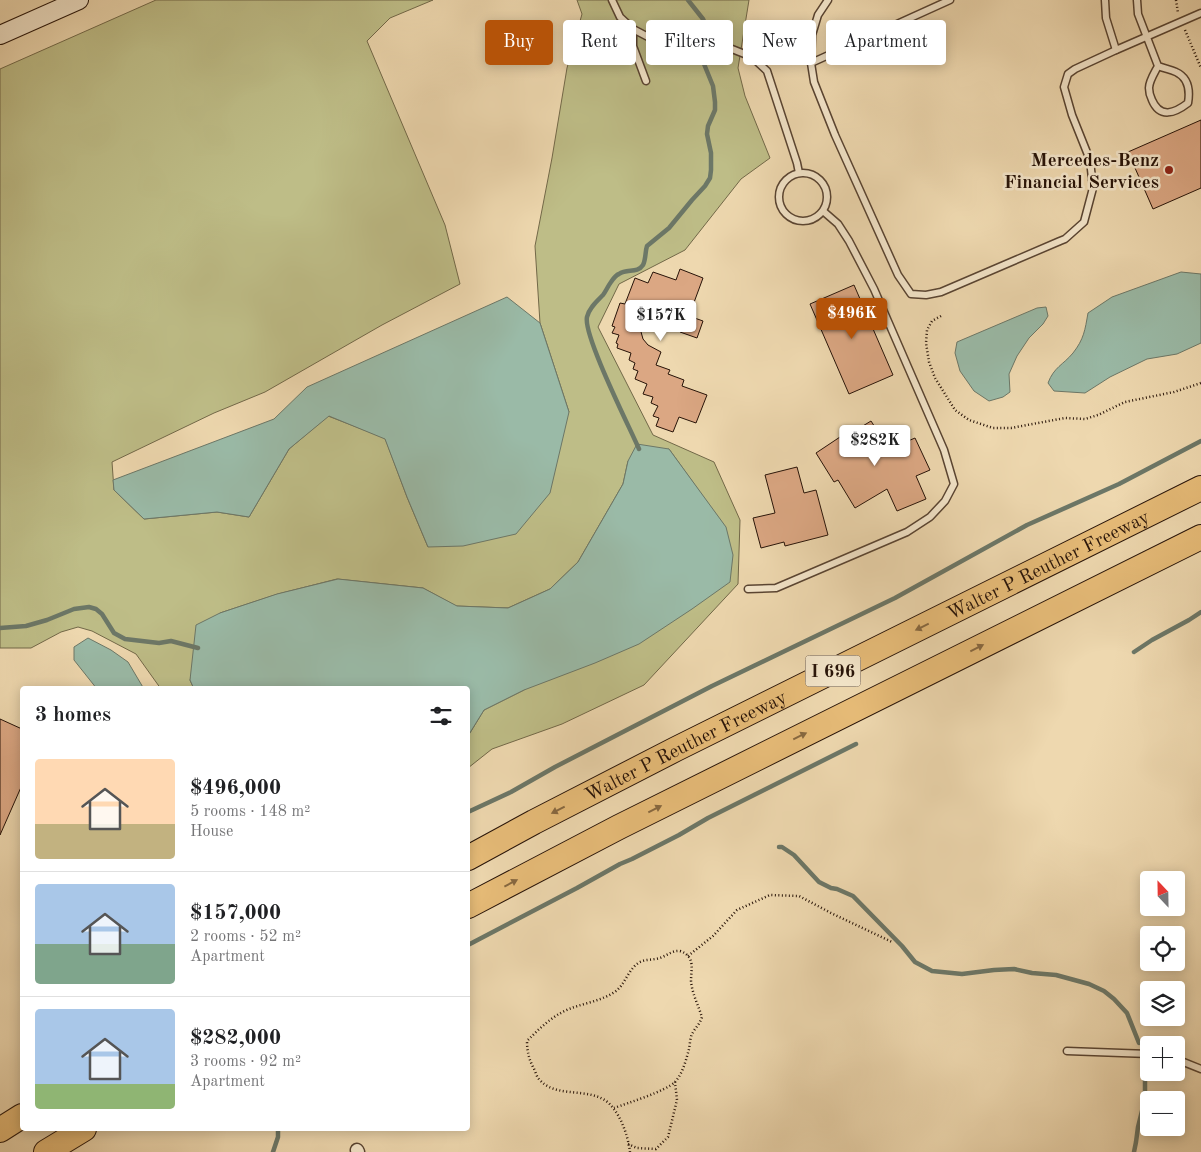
<!DOCTYPE html>
<html lang="en">
<head>
<meta charset="utf-8">
<style>
	:root { --surface:#fff; --page:#f2f2f2; --text:#202124; --muted:#757577; --line:#e0e0e0; --accent:#b45309 }
	body { margin:0; font-family:"Old Standard TT",serif; background:var(--page); color:var(--text); height:100vh; display:flex; flex-direction:column; font-size:19px; white-space:nowrap }
	* { box-sizing:border-box; margin:0 }
	p { font-size:16px; color:var(--muted) }
	.icon { flex:none; width:28px; height:28px; fill:none; stroke:currentColor; stroke-width:2; stroke-linecap:round; stroke-linejoin:round }
	.map { position:relative; flex:1; overflow:hidden }
	.side { position:absolute; left:20px; top:686px; width:450px; height:445px; display:flex; flex-direction:column; background:var(--surface); border-radius:5px; box-shadow:0 2px 12px #0003 }
	.side>* { flex:none }
	.top-card { position:absolute; left:485px; top:20px; width:475px; height:45px; display:flex; gap:10px }
	.needle { width:32px; rotate:338deg }
	.buttons { position:absolute; left:1140px; top:871px; display:grid; gap:10px }
	.buttons a { display:grid; place-items:center; width:45px; height:45px; border-radius:5px; background:var(--surface); box-shadow:0 2px 12px #0003; font-size:25px }
	.price { position:absolute; translate:-50% -42px; padding:0 11px; border-radius:5px; background:#fff; color:#222; font-size:16px; line-height:32px; filter:drop-shadow(0 1px 2px #0008) }
	.price::after { content:''; position:absolute; left:50%; top:30px; width:15px; height:11px; margin-left:-8px; background:inherit; clip-path:polygon(0 0,100% 0,50% 100%) }
	.price.selected { background:var(--accent); color:#fff }
	ul { padding:0; list-style:none }
	li { display:flex; align-items:center; gap:15px; height:125px; padding:0 15px }
	li+li { border-top:1px solid var(--line) }
	li span { display:grid; place-items:center; flex:none; width:140px; height:100px; border-radius:5px; color:#555 }
	li>.icon { margin-inline-start:auto }
	span .icon { width:60px; height:60px; fill:#fffc; stroke-width:1 }
	li b { font-size:21px }
	h2 { display:flex; justify-content:space-between; align-items:center; height:60px; padding:0 15px; font-size:21px }
	.tag { padding:0 18px; border-radius:5px; background:var(--surface); box-shadow:0 2px 12px #0003; font-size:18px; line-height:45px }
	.tag.selected { background:var(--accent); color:#fff }
	.map>svg:first-child { display:block }
	.green { fill:#bebd87; stroke:#726848 }
	.water { fill:#9abaa7; stroke:#6c7767 }
	.lines { fill:none; stroke-linecap:round; stroke-linejoin:round }
	.stream { stroke:#6c7767; stroke-width:4.5 }
	.building { fill:#dba783; stroke:#271308 }
	.service-casing { stroke:#594432; stroke-width:9 }
	.minor-casing { stroke:#594432; stroke-width:15 }
	.secondary-casing { stroke:#271308; stroke-width:20 }
	.motorway-casing { stroke:#271308; stroke-width:26 }
	.path { stroke:#271308; stroke-width:2.5; stroke-dasharray:1 2.5; stroke-linecap:butt }
	.service { stroke:#f4e6cb; stroke-width:6 }
	.minor { stroke:#f4e6cb; stroke-width:12 }
	.secondary { stroke:#f4e6cb; stroke-width:18 }
	.motorway { stroke:#e7bc78; stroke-width:24 }
	.oneway { fill:#876840 }
	.poi-dot { fill:#8f2418; stroke:#f4e6cb; stroke-width:2 }
	.labels { text-anchor:middle; stroke-width:5; stroke-linejoin:round; paint-order:stroke }
	.shield { fill:#f4e6cb; stroke:#645242; stroke-width:1 }
	.shield-label { font-size:18px; font-weight:bold; fill:#271308 }
	.poi-label { font-size:19px; font-weight:bold; fill:#271308; stroke:#f4e6cb; text-anchor:end }
	.street-label { font-size:19px; fill:#271308; stroke:#f4e6cb }
</style>
</head>
<body>
<div class="map">
<svg width="1201" height="1152" viewBox="0 0 1201 1152">
	<rect width="100%" height="100%" fill="#eed8af"/>
	<filter id="stains"><feTurbulence type="fractalNoise" baseFrequency=".004" numOctaves="4"/><feColorMatrix values="0 0 0 0 .2 0 0 0 0 .09 0 0 0 0 .02 0 0 0 .5 -.17"/></filter>
	<radialGradient id="worn" r=".72"><stop offset=".6" stop-color="#630" stop-opacity="0"/><stop offset="1" stop-color="#630" stop-opacity=".3"/></radialGradient>
	<path class="green" d="M156,0H433L390,18L367,41L445,225L460,284L382,325L265,392L214,413L112,462L114,490L144,519L217,512L249,517L289,449L328,416L385,438L407,497L428,547L569,412L540,323L535,246L552,158L567,68L582,14L577,0H749L738,68L745,96L770,158L741,179L685,250L619,284L598,327L653,435L714,462L740,520L738,584L644,685L562,724L492,749L468,768V736L484,710L524,690L725,527L669,449L628,461L623,484L578,562L550,589L508,608L456,606L423,588L337,579L278,594L220,613L190,680L194,689H161L136,654L92,631L78,627L61,632L31,648H0V69Z"/>
	<g class="water">
		<path d="M1181,272L1201,274V343L1177,354L1147,359L1110,377L1085,393L1054,391L1048,383C1054,367 1063,365 1073,353C1084,339 1085,330 1088,313L1112,297Z"/>
		<path d="M507,297L540,323L569,412L550,493L516,534L463,546L428,547L407,497L385,439L329,416L289,449L249,517L217,512L144,519L114,490L113,480L274,419L307,387Z"/>
		<path d="M1046,307L1048,316L1043,324L1029,338L1017,356L1009,374L1010,392L1003,397L989,401L974,391L960,371L955,353L957,342L1037,308Z"/>
		<path d="M637,444L669,449L726,527L733,555L730,582L692,609L639,644L595,663L524,690L484,710L468,736V689H194L190,680L196,625L220,613L277,594L338,579L423,588L457,606L508,608L550,589L578,562L623,484L628,461Z"/>
		<path d="M88,638L111,650L128,662L144,689H97L74,660V647Z"/>
	</g>
	<g class="lines">
		<g class="stream">
			<path d="M639,449C629,426 583,335 587,317C589,308 597,301 603,295C606,291 608,286 611,282C613,279 616,275 619,274C627,268 637,274 643,265C646,259 645,252 647,246L669,228L692,200L705,186L710,178L711,170V153L707,134L708,126L715,110V102L713,86L704,64L702,55L709,42L710,35L703,19L688,0"/>
			<path d="M0,628L26,626L47,620L74,609L89,607L96,609L102,614L114,633L125,639L159,643L171,641L198,648"/>
			<path d="M1134,652L1152,640L1189,620L1201,612"/>
			<path d="M468,812L511,792L555,767L712,686L895,598L1027,525L1119,484L1201,441"/>
			<path d="M779,847H782L794,855L819,882L831,888L837,889L853,896L902,946L915,962L932,971L962,974L994,970L1014,969L1032,973L1056,975L1089,984L1104,991L1114,999L1127,1013L1139,1043"/>
			<path d="M468,945L577,888L620,864L632,859L679,835L708,818L856,744"/>
			<path d="M273,1152L278,1137V1129"/>
			<path d="M1134,1152L1136,1142L1138,1127L1142,1111L1145,1091V1061"/>
		</g>
	</g>
	<g class="building">
		<path d="M1201,120V188L1153,209L1128,152Z"/>
		<path d="M680,269L703,278L689,316L703,321L697,338L680,332L683,326L659,324L636,314L643,339L648,345L661,352L656,365L670,370L668,374L684,380L682,386L707,395L696,423L679,417L673,432L656,426L659,418L653,416L658,406L651,403L653,397L643,394L647,384L635,379L638,371L633,369L635,363L629,360L631,353L617,348L618,344L616,343L619,335L612,333L615,327L612,326L620,303L625,304L635,278L648,283L653,272L676,280Z"/>
		<path d="M854,285L893,375L849,394L810,304Z"/>
		<path d="M871,421L889,449L915,438L930,470L916,476L926,499L897,511L887,489L855,508L838,480L834,482L816,453L846,433L848,435Z"/>
		<path d="M797,467L804,493L816,490L828,535L785,546L784,542L761,548L753,518L775,513L765,475Z"/>
		<path d="M0,719L22,729V785L0,835Z"/>
	</g>
	<g class="lines">
		<defs>
			<g id="service">
				<path d="M612,0L620,17L633,29L652,39L673,44L732,49L752,57L767,71L797,163L799,173"/>
				<path d="M828,0L818,15L812,35L811,63L814,82L835,135L898,275L911,294L926,295L941,292L1060,241L1065,239L1084,222L1093,188L1090,160L1072,115L1064,87L1068,74L1075,69L1116,50L1201,13"/>
				<path d="M1105,0L1106,18L1116,50"/>
				<path d="M1137,0L1138,14L1158,66C1155,72 1149,81 1149,88C1149,92 1150,96 1152,100C1160,119 1175,113 1188,103C1190,91 1189,78 1176,72C1170,69 1165,69 1158,66"/>
				<path d="M633,29V46L646,81"/>
				<path d="M811,63L950,0"/>
				<circle cx="803" cy="197" r="24"/>
				<path d="M748,589L776,588L907,532L930,517L945,501L954,484L944,450L874,289L849,241L838,224L823,211"/>
				<path d="M1067,1051L1149,1054"/>
				<path d="M1176,1059L1201,1069"/>
			</g>
			<path id="minor" d="M357,1150L358,1152"/>
			<path id="secondary" d="M0,35L79,0"/>
			<g id="motorway">
				<path id="s1" d="M468,858L534,822L676,749L1201,488"/>
				<path d="M468,906L619,827L1201,537"/>
				<path d="M0,1130L22,1116"/>
				<path d="M46,1152L84,1129"/>
			</g>
		</defs>
		<use href="#service" class="service-casing"/>
		<use href="#minor" class="minor-casing"/>
		<use href="#secondary" class="secondary-casing"/>
		<use href="#motorway" class="motorway-casing"/>
		<g class="path">
			<path d="M1176,0L1178,13"/>
			<path d="M1185,30L1201,68"/>
			<path d="M941,316L932,321L927,330L926,343L929,362L935,378L955,410L969,420L993,428H1011L1065,418L1085,419L1098,415L1125,402L1174,392L1201,383"/>
			<path d="M688,956L713,936L737,910L770,895L799,896L831,913L892,942"/>
			<path d="M614,1108C628,1103 666,1091 675,1082C683,1073 686,1060 689,1049C690,1044 690,1038 692,1034C695,1028 700,1024 702,1017C698,1005 692,993 691,981C691,972 694,961 687,955C685,953 683,952 680,951C673,950 668,955 662,957C654,961 644,958 637,964C628,971 625,984 616,991C602,1001 584,1003 569,1009C552,1016 540,1028 527,1041C527,1051 529,1059 533,1067C535,1070 536,1075 538,1078C554,1098 582,1088 603,1099C619,1108 628,1135 630,1152"/>
			<path d="M628,1144L637,1148L656,1149L668,1137L677,1100L675,1082"/>
		</g>
		<use href="#service" class="service"/>
		<use href="#minor" class="minor"/>
		<use href="#secondary" class="secondary"/>
		<use href="#motorway" class="motorway"/>
	</g>
	<defs><path id="oneway-solid" d="M-6-.8H1V-3.2L6.5 0L1 3.2V.8H-6Z" transform="scale(1.25)"/></defs>
	<g class="oneway">
		<use href="#oneway-solid" transform="translate(922 627) rotate(154)"/>
		<use href="#oneway-solid" transform="translate(977 648) rotate(-27)"/>
		<use href="#oneway-solid" transform="translate(800 736) rotate(-26)"/>
		<use href="#oneway-solid" transform="translate(655 809) rotate(-27)"/>
		<use href="#oneway-solid" transform="translate(558 810) rotate(153)"/>
		<use href="#oneway-solid" transform="translate(511 883) rotate(-28)"/>
	</g>
	<circle class="poi-dot" cx="1169" cy="170" r="5"/>
	<g class="labels">
		<rect class="shield" x="805.5" y="655.5" width="55" height="31" rx="4"/>
		<g class="shield-label">
			<text x="833" y="677">I 696</text>
		</g>
		<g class="poi-label">
			<text x="1159" y="166">Mercedes-Benz<tspan x="1159" dy="22">Financial Services</tspan></text>
		</g>
		<g class="street-label">
			<text dy="7" stroke="none"><textPath href="#s1" startOffset="650">Walter P Reuther Freeway</textPath></text>
			<text dy="7" stroke="none"><textPath href="#s1" startOffset="245">Walter P Reuther Freeway</textPath></text>
		</g>
	</g>
	<rect width="100%" height="100%" filter="url(#stains)"/>
	<rect width="100%" height="100%" fill="url(#worn)"/>
</svg>
<div class="buttons">
<a><svg class="needle" viewBox="-14 -14 28 28"><path d="M0-13l5 13h-10z" fill="#e53935"/><path d="M0 13l5-13h-10z" fill="#757577"/></svg></a>
<a><svg class="icon" aria-label="locate" viewBox="0 0 24 24"><circle cx="12" cy="12" r="6"/><path d="M12 2v4M12 18v4M2 12h4M18 12h4"/></svg></a>
<a><svg class="icon" aria-label="layers" viewBox="0 0 24 24"><path d="M12 4l9 5-9 5-9-5zM3 14l9 5 9-5"/></svg></a>
<a>+</a>
<a>−</a>
</div>
<b class="price selected" style="left:852px;top:340px">$496K</b>
<b class="price" style="left:661px;top:342px">$157K</b>
<b class="price" style="left:875px;top:467px">$282K</b>
<div class="top-card">
<a class="tag selected">Buy</a>
<a class="tag">Rent</a>
<a class="tag">Filters</a>
<a class="tag">New</a>
<a class="tag">Apartment</a>
</div>
<section class="side">
<h2>3 homes<svg class="icon" aria-label="filters" viewBox="0 0 24 24"><path d="M4 7h16M4 17h16"/><circle cx="9" cy="7" r="2"/><circle cx="15" cy="17" r="2"/></svg></h2>
<ul>
<li><span style="background:linear-gradient(#ffd9b3 65%,#c2b280 0)"><svg class="icon" aria-label="home" viewBox="0 0 24 24"><path d="M3 11l9-7 9 7M6 9v11h12V9"/></svg></span><div><b>$496,000</b><p>5 rooms · 148 m²</p><p>House</p></div></li>
<li><span style="background:linear-gradient(#a9c7e8 60%,#7fa58c 0)"><svg class="icon" aria-label="home" viewBox="0 0 24 24"><path d="M3 11l9-7 9 7M6 9v11h12V9"/></svg></span><div><b>$157,000</b><p>2 rooms · 52 m²</p><p>Apartment</p></div></li>
<li><span style="background:linear-gradient(#a9c7e8 75%,#8fb573 0)"><svg class="icon" aria-label="home" viewBox="0 0 24 24"><path d="M3 11l9-7 9 7M6 9v11h12V9"/></svg></span><div><b>$282,000</b><p>3 rooms · 92 m²</p><p>Apartment</p></div></li>
</ul>
</section>
</div>
</body>
</html>
